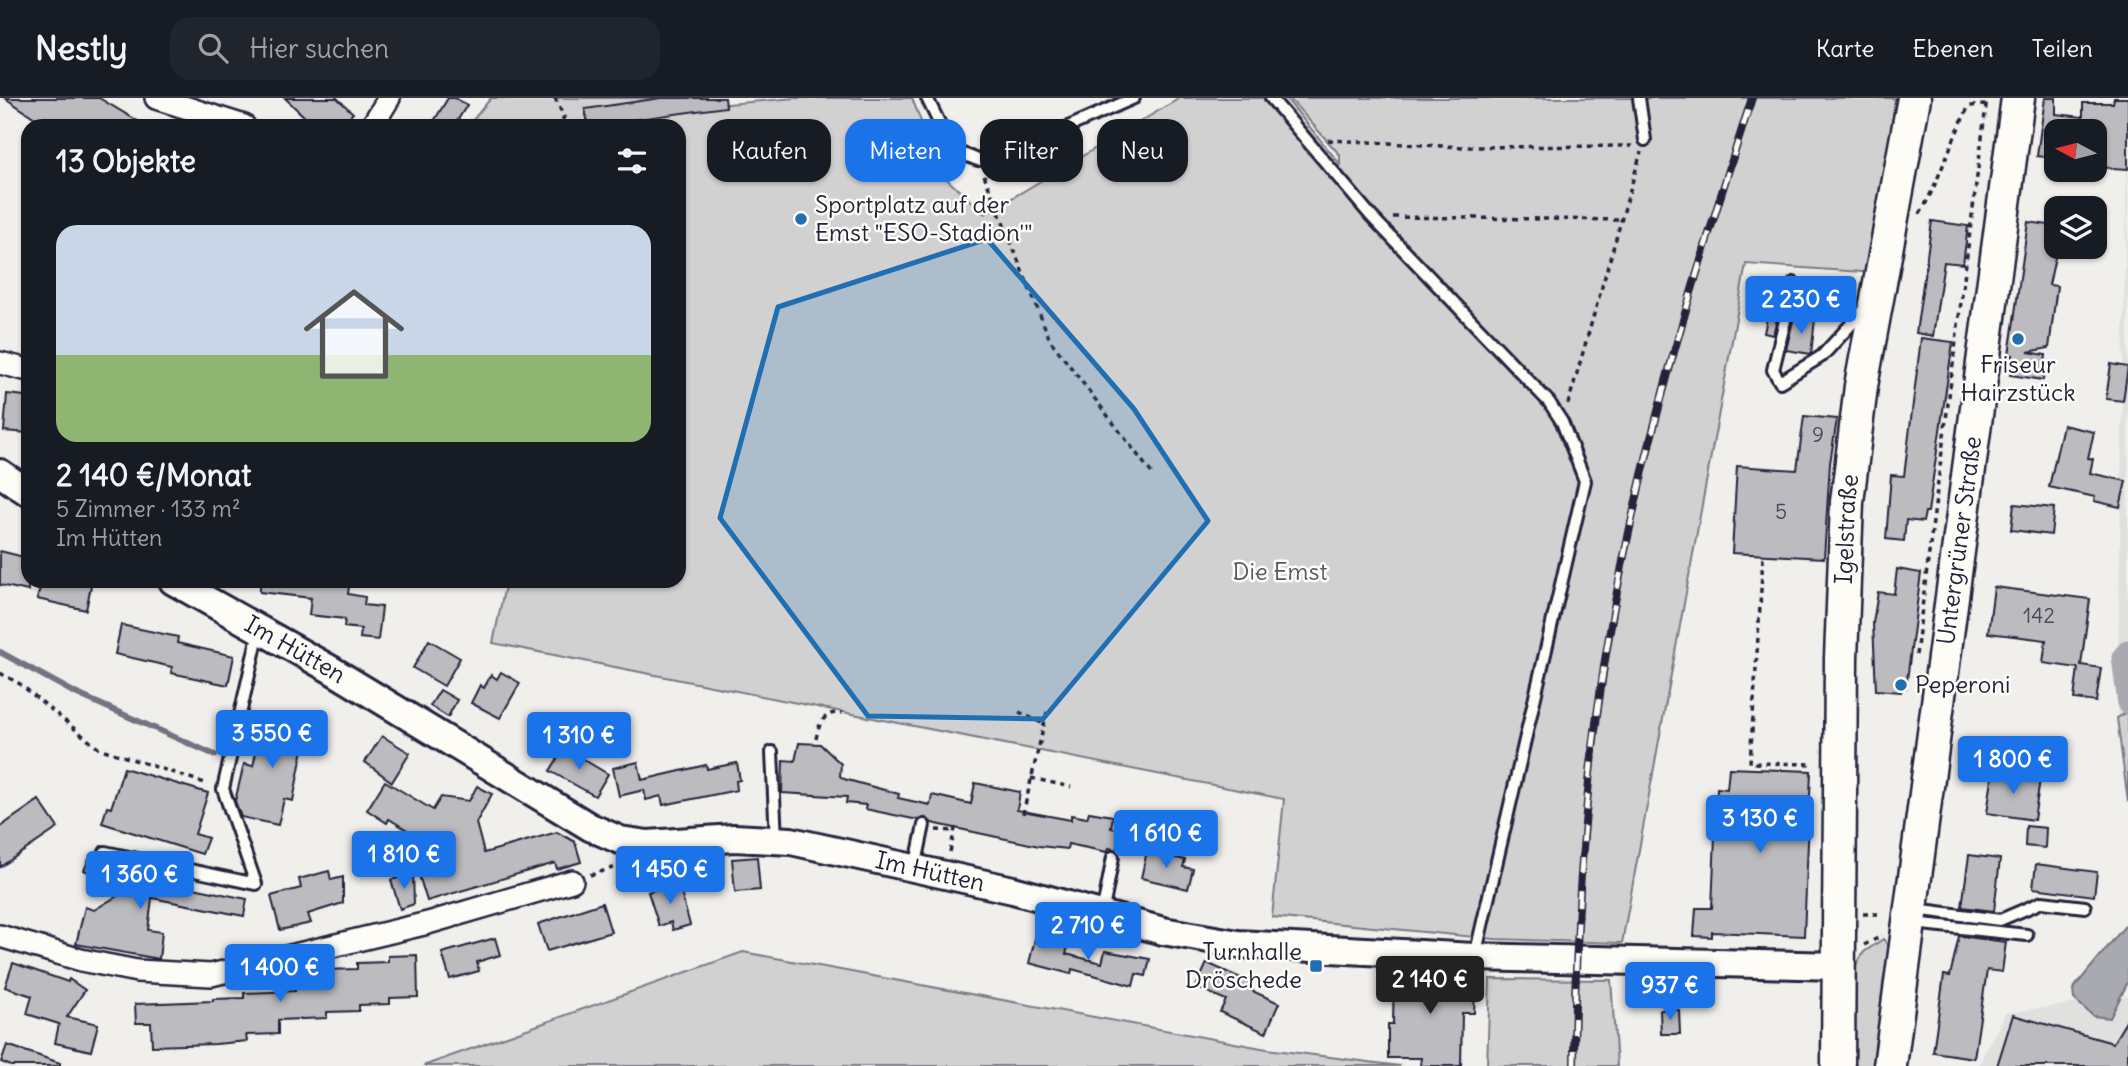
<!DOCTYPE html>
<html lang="de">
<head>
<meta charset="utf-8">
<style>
	:root { --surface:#171b24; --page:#20242c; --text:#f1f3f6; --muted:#9ea1a6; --line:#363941; --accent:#1a73e8 }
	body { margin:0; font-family:Delius,sans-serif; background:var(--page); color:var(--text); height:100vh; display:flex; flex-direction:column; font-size:26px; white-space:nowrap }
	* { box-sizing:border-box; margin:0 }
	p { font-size:23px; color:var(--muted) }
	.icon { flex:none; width:38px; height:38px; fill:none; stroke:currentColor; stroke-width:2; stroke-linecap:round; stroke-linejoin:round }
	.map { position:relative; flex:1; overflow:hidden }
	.details { position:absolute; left:21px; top:21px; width:665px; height:469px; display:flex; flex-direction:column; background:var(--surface); border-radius:21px; box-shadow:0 2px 5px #0004 }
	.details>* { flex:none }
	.guide { position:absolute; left:707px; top:21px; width:665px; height:63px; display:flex; gap:14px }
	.needle { width:46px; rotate:277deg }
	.controls { position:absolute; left:2044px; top:21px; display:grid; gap:14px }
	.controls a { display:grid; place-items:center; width:63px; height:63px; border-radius:14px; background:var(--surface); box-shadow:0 2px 5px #0004; font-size:35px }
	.price { position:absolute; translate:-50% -60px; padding:0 16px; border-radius:7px; background:var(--accent); color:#fff; font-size:23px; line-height:46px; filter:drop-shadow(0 2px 4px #0008) }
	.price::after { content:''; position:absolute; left:50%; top:42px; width:21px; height:16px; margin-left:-10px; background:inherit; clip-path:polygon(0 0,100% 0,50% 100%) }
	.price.active { background:#222; color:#fff }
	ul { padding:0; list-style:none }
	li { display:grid; align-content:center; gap:14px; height:371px; padding:0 35px }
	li+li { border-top:2px solid var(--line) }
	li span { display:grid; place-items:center; height:217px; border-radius:21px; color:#555 }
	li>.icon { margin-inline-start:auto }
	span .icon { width:126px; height:126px; fill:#fffc; stroke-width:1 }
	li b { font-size:30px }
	h2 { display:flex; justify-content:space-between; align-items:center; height:84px; padding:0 35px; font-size:30px }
	.pill { padding:0 24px; border-radius:21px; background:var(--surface); box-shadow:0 2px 5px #0004; font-size:24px; line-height:63px }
	.pill.active { background:var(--accent); color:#fff }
	header { display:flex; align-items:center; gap:42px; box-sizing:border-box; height:98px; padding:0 35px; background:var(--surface); border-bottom:2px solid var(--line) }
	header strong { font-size:33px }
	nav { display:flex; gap:38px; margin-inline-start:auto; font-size:24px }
	.search { width:490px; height:63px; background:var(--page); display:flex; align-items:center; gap:18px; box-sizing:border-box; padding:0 24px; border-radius:21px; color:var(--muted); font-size:26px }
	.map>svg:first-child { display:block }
	.built { fill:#e0e0df }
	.green { fill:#d2d1d1; stroke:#7a7a86; stroke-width:2 }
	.water { fill:#a9a9b0; stroke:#737381; stroke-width:2 }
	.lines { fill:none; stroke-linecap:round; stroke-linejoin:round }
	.stream { stroke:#737381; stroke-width:6 }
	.canal { stroke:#a9a9b0; stroke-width:21 }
	.building { fill:#bcbcc0; stroke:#22223b; stroke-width:2 }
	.service-casing { stroke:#22223b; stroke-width:16 }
	.minor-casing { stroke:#22223b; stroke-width:26 }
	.tertiary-casing { stroke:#22223b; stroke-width:32 }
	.secondary-casing { stroke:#22223b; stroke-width:37 }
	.path { stroke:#22223b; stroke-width:3.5; stroke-dasharray:5 5; stroke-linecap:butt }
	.service { stroke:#fdfcf7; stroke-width:10 }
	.minor { stroke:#fdfcf7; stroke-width:21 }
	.tertiary { stroke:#fdfcf7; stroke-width:26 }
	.secondary { stroke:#fdfcf7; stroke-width:32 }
	.rail-casing { stroke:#22223b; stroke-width:8 }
	.rail { stroke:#fdfcf7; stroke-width:5; stroke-dasharray:16; stroke-linecap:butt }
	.marked { fill:#1f6fb2; fill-opacity:0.2; stroke:#1f6fb2; stroke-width:5; stroke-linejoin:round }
	.poi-dot { fill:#1f6fb2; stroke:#fdfcf7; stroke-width:2.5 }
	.labels { text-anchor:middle; stroke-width:5; stroke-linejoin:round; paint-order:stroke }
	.number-label { font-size:21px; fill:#48485c }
	.poi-label { font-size:24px; fill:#22223b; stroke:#fdfcf7; text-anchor:start }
	.street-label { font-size:24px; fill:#22223b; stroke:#fdfcf7 }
	.park-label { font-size:24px; fill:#575768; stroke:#fdfcf7 }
</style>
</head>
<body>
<header>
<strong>Nestly</strong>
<div class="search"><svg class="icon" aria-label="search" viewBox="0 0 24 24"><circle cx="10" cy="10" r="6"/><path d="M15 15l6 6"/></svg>Hier suchen</div>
<nav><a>Karte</a><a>Ebenen</a><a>Teilen</a></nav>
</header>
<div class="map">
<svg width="2128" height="968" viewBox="0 0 2128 968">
	<rect width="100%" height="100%" fill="#f0efec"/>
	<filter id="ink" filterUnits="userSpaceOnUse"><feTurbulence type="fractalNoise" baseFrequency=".0143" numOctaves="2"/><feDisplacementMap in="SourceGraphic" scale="14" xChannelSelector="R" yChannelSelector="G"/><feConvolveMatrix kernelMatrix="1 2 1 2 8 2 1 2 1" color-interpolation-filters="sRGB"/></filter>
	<g filter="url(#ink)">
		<g class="built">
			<path d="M2128,1V614L2117,620Z"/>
			<path d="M2128,898V968H1978L2005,915Z"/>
		</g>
		<g class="green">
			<path d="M491,0H715L717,7L795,0H912L941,76L985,116L1180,0H1286L1340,66V57L1289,0H1895L1876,175L1746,166L1622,845L1495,841L1272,819L1284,701L493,545L506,483H679V28H468Z"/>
			<path d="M2128,614V704L2117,620Z"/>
			<path d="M1883,841L1889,848L1883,887H1890L1889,895H1882L1878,932L1884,933L1883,940L1877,939L1873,968H1851L1852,874L1864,854Z"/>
			<path d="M743,854L1267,951L1400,968H423Z"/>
			<path d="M1490,881L1611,882L1617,968H1487Z"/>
		</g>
		<path class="water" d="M2128,824V884L2110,920L2093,918L2074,901L2073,891Z"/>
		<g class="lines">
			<path class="stream" d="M0,554L75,595L215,657"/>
			<path class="canal" d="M2128,552L2122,559L2128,606"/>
		</g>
		<g class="building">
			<path d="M5,0H99L146,28H47Z"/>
			<path d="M285,0H337L353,15L341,28H323L314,20L310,24Z"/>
			<path d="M448,0H455L467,7L454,28H431Z"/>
			<path d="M661,0H725L726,9L588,28L585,11Z"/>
			<path d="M2045,0H2056V16L2083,19V5H2113L2114,0H2128V71L2095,69V33H2056V60L2037,58Z"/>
			<path d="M1932,123L1968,128L1963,166L1944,164L1933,238L1916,235Z"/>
			<path d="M2028,124L2056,128V155L2049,187L2057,188L2049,250L2028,254L2046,257L2043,282L2010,277L2013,257H2009Z"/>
			<path d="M1768,215L1778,216L1773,237L1764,235Z"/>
			<path d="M1794,219L1815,221L1811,256L1786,252Z"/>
			<path d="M1921,240L1953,244L1928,414H1925L1923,424L1906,422L1904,443L1886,441L1891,377L1904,378Z"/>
			<path d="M2111,266L2128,269L2123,303L2106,301Z"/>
			<path d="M7,296L25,298L28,302V335L4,333Z"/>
			<path d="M1804,318L1837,321L1830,365L1824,460L1732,455L1737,368L1797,372Z"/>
			<path d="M2063,327L2094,334L2088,360L2093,361L2090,375L2126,383L2120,409L2094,403L2095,399L2049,389Z"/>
			<path d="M2014,406L2054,410L2051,437L2011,432Z"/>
			<path d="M0,453L28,460V493L0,487Z"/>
			<path d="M1897,471L1921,475L1906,590H1902L1901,594L1876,592L1873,525L1878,494L1894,496Z"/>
			<path d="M42,483H92L86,512L37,501Z"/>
			<path d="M260,483H331V486L349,488L348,496L365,499L364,507L382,509L378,542L360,540L361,531L344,529L345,521L309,517L311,500L260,494Z"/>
			<path d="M1994,489L2090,501L2081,567L2101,570L2096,604L2074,601L2078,570L2043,565L2046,542L1988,535Z"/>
			<path d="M121,527L178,539L177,545L234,558L228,587L171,575L172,569L115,556Z"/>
			<path d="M429,542L460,560L444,588L413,570Z"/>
			<path d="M501,574L520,585L500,620L471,605L480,587L484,590L491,577L497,581Z"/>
			<path d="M440,592L457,602L448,619L430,608Z"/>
			<path d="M265,616L308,625L293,703L284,701L278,727L241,719L235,703L244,666L253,668Z"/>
			<path d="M382,638L410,655L392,684L365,664Z"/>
			<path d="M799,645L820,646L841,666L840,678L844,681L899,696L898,700L930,707L932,697L971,706L975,685L1020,694L1017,712L1071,722V717L1087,720L1089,714L1113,718L1111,730L1122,732L1117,752L1109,750L1107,754L1068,746L1067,751L1039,748L932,725L926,720L918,722L865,711L866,707L846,705L847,699L782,695L783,662L795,663Z"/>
			<path d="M564,650L608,676L595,698L550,673Z"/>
			<path d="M638,664L642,682L706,667L707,671L737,665L740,682L736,683L737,692L663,707L661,698L646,702L644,692L619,698L613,670Z"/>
			<path d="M124,670L208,695L195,736L208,740L202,756L102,725L107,709L111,710Z"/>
			<path d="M1729,670L1811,673L1804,838L1712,834V839L1694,838L1696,810H1712L1717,690L1727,691Z"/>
			<path d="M1993,674L2040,681L2034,722L1987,715Z"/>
			<path d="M385,683L433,712L441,699L469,703L477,688L492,696L476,725L484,755L557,734L575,744L581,764L557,771L555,765L427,803L418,774L435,770L428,745L389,721L387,725L367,712Z"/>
			<path d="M39,702L58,730L0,769V729Z"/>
			<path d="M2026,728L2046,730L2045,750L2025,748Z"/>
			<path d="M1147,753L1185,762L1183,769L1193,771L1188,791L1141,780Z"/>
			<path d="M91,757L140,779L247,801L244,818L152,800L148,832L162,834L159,861L76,846L85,809L94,812L127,792L84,772Z"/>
			<path d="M1969,757L2000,761L1994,813L1962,809Z"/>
			<path d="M757,759L760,792L735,794L732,761Z"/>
			<path d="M2036,766L2097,774L2094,798L2033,790Z"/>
			<path d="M329,773L331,782L343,779V805L308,816L311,825L280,832L271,798L301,790L299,781Z"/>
			<path d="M413,776L414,806L400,811L391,782Z"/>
			<path d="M678,784L690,827L673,832L671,824L659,828L648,794Z"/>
			<path d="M602,805L611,834L547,853L538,826Z"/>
			<path d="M1036,837L1069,845L1066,856L1102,865L1105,853L1150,861L1146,878L1136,876L1133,888L1072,871L1071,876L1029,865Z"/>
			<path d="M1959,838L2006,844L2002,874L1987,872L1974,960L1933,954L1944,877L1950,878Z"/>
			<path d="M495,840L500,857L477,864L479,873L450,881L442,855Z"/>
			<path d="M417,857L418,899L390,900V906L359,907V913L327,914V920L278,922V936L246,937L247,943L216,946L152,948L151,925H136L135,906L213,903V901L244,900V895L295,893L294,879L326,878L325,872L357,871V865L388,864V858Z"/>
			<path d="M13,865L68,884L69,881L85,892L67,919L98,926L91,953L55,945L59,926L27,916L32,898L5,889Z"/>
			<path d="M1207,865L1252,885L1250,892L1279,905L1266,935L1220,914L1226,902L1196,889Z"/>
			<path d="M1394,873L1476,875L1474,915H1462L1461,968H1420L1421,960H1388V926H1393Z"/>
			<path d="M1660,912H1679L1680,936H1661Z"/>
			<path d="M2013,917L2113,945L2128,920V968H1997Z"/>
			<path d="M7,947L60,965V968H11L1,964Z"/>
		</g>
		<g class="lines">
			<defs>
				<g id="service">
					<path d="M927,0L949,45L955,53L978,62L1002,58L1134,0"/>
					<path d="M1271,0L1371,118L1549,304L1562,324L1585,383L1475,858"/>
					<path d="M1639,0L1645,42"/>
					<path d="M1794,185L1773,272L1780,284L1822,258L1866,210"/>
					<path d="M772,654L776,742"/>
					<path d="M105,754L256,786L223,691L259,533"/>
					<path d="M915,770L924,727"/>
					<path d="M1915,811L2000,822L2042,804L2085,809"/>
					<path d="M1102,817L1113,759"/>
					<path d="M1913,825L2027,837"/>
				</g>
				<g id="minor">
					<path d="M156,0L244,28"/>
					<path d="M372,28L389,0"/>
					<path d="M0,265L28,272"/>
					<path d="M0,838L81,862L137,873L211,877L428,825L572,783"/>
				</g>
				<g id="tertiary">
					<path d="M0,375L28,394"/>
					<path id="s1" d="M173,483L330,571L590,729L620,742L648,746L734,740L791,743L1013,792L1163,833L1238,846L1474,859L1838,868"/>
				</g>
				<g id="secondary">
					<path id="s2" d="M1838,968L1841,560L1847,404L1861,288L1914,0"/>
					<path id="s3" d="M1890,968L2018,0"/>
				</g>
			</defs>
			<use href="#service" class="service-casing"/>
			<use href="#minor" class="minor-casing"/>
			<use href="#tertiary" class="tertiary-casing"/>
			<use href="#secondary" class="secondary-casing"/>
			<g class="path">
				<path d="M555,0L564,19L558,28"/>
				<path d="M1328,42L1463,49L1632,48"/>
				<path d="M984,77L1050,242L1153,377"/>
				<path d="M1920,116C1940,81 1951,43 1969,8L1986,7"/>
				<path d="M1393,119L1622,122"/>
				<path d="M1568,306L1641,54"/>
				<path d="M1763,460L1750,665L1814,666"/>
				<path d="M1916,557L1987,0"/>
				<path d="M0,575L20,586L98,650L208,686"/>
				<path d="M1019,614L1044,626"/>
				<path d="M816,641C819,625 824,613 842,615"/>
				<path d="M1031,680L1071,689"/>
				<path d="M1023,716L1047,614"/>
				<path d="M936,732L954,733"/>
				<path d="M950,754L956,726"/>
				<path d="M590,777L623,767"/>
				<path d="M1863,816H1883"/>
				<path d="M1864,847L1882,838"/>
			</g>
			<use href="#service" class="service"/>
			<use href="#minor" class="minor"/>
			<use href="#tertiary" class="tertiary"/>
			<use href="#secondary" class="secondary"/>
			<defs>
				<path id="rail" d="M1574,968C1575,797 1589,625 1624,458C1656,302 1703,151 1752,0"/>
			</defs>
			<use href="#rail" class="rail-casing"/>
			<use href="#rail" class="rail"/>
		</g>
	</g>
	<path class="marked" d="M987,141L1134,311L1208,423L1043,621L868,618L720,420L778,209Z"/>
	<g class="poi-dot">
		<circle cx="801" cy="121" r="7"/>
		<circle cx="2018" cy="241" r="7"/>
		<circle cx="1901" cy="587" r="7"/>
		<rect x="1309" y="861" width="14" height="14" rx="3.5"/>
	</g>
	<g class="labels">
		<g class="number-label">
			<text x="1818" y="344">9</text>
			<text x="1781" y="421">5</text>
			<text x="2039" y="525">142</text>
		</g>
		<g class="poi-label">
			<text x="815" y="115">Sportplatz auf der<tspan x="815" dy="28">Emst "ESO-Stadion'"</tspan></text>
			<text x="2018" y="275" text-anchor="middle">Friseur<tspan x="2018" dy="28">Hairzstück</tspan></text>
			<text x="1915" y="595">Peperoni</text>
			<text x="1302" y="862" text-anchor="end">Turnhalle<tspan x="1302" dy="28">Dröschede</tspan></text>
		</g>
		<g class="street-label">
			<text dy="8" stroke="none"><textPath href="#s2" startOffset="537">Igelstraße</textPath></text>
			<text dy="8" stroke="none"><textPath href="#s3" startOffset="530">Untergrüner Straße</textPath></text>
			<text dy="8" stroke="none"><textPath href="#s1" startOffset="140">Im Hütten</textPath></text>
			<text dy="8" stroke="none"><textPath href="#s1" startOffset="831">Im Hütten</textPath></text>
		</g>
		<g class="park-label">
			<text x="1280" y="482">Die Emst</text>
		</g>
	</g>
</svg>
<div class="controls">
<a><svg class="needle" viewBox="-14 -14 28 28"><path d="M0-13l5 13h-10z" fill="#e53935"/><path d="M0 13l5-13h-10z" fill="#9ea1a6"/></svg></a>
<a><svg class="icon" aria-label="layers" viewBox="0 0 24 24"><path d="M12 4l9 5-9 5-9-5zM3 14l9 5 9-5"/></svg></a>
</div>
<b class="price" style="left:1801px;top:238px">2 230 €</b>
<b class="price" style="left:272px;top:672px">3 550 €</b>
<b class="price" style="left:579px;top:674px">1 310 €</b>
<b class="price" style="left:2013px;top:698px">1 800 €</b>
<b class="price" style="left:1760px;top:757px">3 130 €</b>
<b class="price" style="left:1166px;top:772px">1 610 €</b>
<b class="price" style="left:404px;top:793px">1 810 €</b>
<b class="price" style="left:670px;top:808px">1 450 €</b>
<b class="price" style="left:140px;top:813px">1 360 €</b>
<b class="price" style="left:1088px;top:864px">2 710 €</b>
<b class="price" style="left:280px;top:906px">1 400 €</b>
<b class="price active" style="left:1430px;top:918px">2 140 €</b>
<b class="price" style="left:1670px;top:924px">937 €</b>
<div class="guide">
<a class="pill">Kaufen</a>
<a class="pill active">Mieten</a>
<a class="pill">Filter</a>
<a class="pill">Neu</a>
</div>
<section class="details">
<h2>13 Objekte<svg class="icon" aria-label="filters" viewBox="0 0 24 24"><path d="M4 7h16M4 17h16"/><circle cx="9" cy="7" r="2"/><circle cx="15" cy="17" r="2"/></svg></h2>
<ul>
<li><span style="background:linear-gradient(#c9d6e8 60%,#8fb573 0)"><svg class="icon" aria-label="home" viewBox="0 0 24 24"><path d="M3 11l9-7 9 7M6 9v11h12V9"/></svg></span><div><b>2 140 €/Monat</b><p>5 Zimmer · 133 m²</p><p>Im Hütten</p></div></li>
</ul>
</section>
</div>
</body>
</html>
